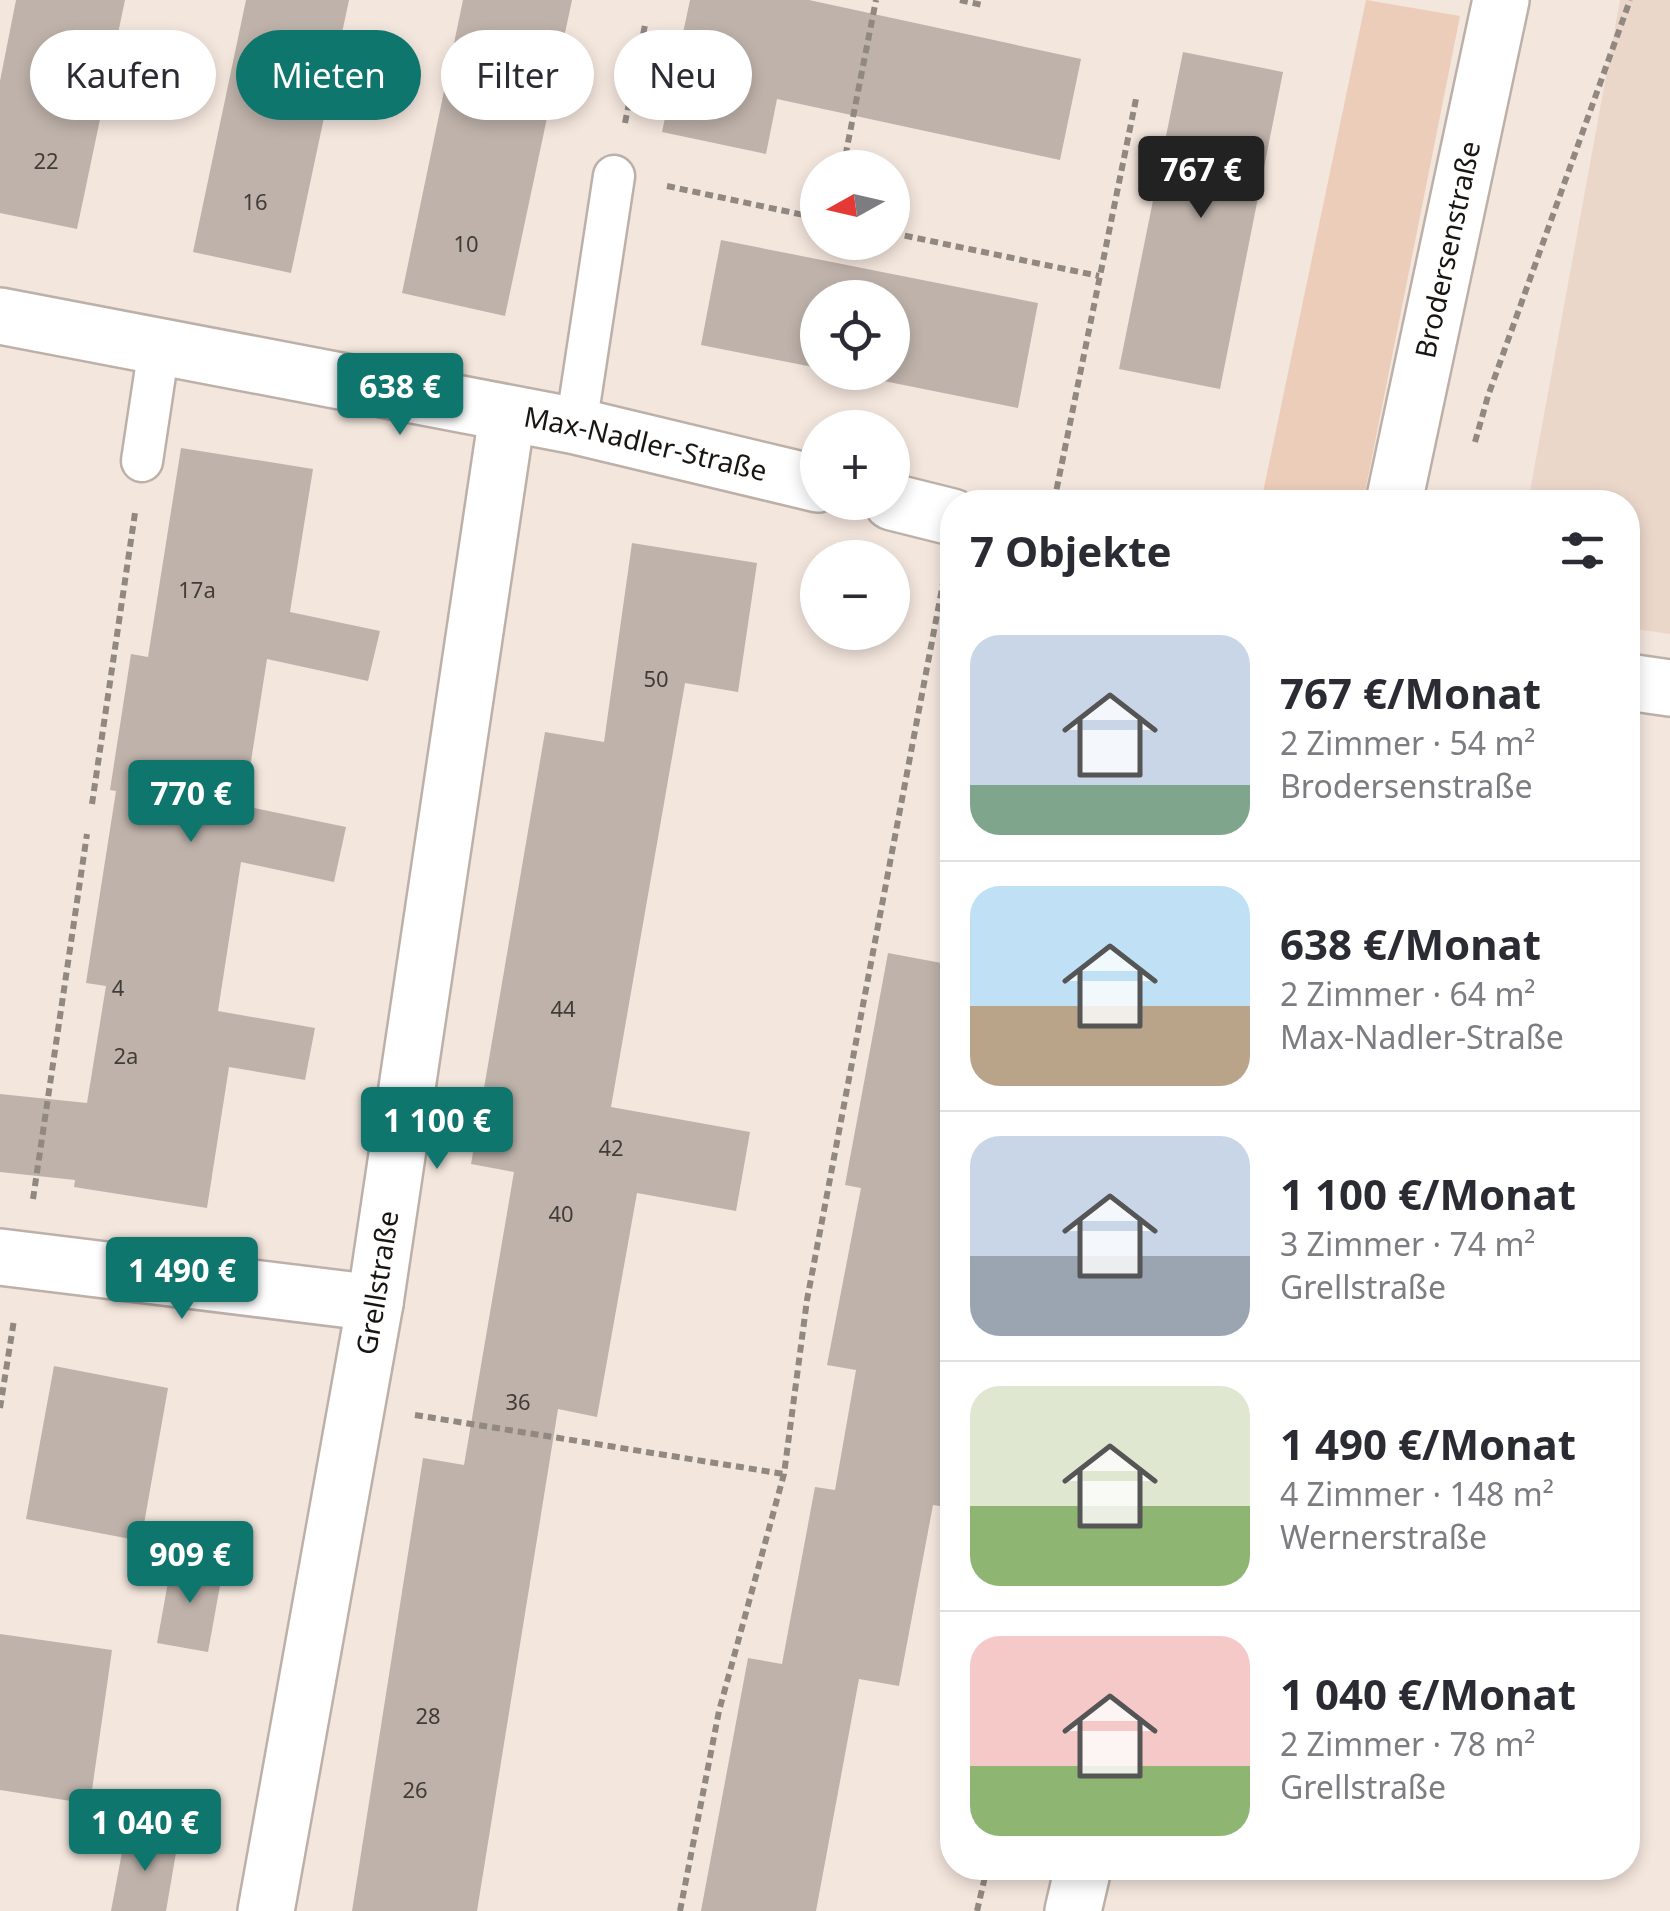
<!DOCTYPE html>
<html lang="de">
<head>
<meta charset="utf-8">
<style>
	:root { --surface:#fff; --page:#f7f7f7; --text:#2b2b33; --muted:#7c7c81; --line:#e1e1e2; --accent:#0f766e }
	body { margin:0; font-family:"Noto Sans",sans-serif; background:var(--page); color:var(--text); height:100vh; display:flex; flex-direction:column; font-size:38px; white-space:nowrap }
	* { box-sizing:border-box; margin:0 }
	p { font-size:32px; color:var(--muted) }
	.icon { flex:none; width:55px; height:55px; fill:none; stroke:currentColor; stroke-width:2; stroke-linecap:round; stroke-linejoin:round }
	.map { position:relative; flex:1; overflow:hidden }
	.side { position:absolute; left:940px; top:490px; width:700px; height:1390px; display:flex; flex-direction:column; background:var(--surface); border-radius:40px; box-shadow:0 5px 15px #0003 }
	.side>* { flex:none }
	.top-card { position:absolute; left:30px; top:30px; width:760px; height:90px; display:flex; gap:20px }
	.needle { width:65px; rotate:262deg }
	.controls { position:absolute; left:800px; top:150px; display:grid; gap:20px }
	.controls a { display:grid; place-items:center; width:110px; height:110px; border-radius:50%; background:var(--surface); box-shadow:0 5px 15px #0003; font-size:50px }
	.price { position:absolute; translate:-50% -85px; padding:0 22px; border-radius:10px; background:var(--accent); color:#fff; font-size:32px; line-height:65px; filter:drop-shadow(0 2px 5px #0008) }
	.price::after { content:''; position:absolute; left:50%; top:60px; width:30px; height:22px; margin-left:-15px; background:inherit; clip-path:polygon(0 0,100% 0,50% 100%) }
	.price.selected { background:#222; color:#fff }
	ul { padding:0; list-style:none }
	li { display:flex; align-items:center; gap:30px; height:250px; padding:0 30px }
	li+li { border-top:2px solid var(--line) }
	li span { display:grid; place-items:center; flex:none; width:280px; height:200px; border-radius:30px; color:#555 }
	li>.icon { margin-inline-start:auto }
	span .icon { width:120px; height:120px; fill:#fffc; stroke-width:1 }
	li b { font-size:42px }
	h2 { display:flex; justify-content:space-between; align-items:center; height:120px; padding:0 30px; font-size:42px }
	.chip { padding:0 35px; border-radius:45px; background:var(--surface); box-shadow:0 5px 15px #0003; font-size:35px; line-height:90px }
	.chip.selected { background:var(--accent); color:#fff }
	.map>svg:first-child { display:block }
	.built { fill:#ebd7ca }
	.green { fill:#ebcdb9 }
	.building { fill:#beb2aa }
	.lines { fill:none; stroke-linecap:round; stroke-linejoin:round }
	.lane-casing { stroke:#bcb0a8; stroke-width:45 }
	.street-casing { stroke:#bcb0a8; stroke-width:60 }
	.path { stroke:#918882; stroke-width:6; stroke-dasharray:8 5; stroke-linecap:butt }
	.lane { stroke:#fff; stroke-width:40 }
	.street { stroke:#fff; stroke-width:55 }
	.labels { text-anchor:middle; stroke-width:9; stroke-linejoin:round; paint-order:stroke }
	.number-label { font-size:22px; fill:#423c38 }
	.street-label { font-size:28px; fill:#191512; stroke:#f3e6dd }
</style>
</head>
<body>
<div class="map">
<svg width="1670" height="1911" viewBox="0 0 1670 1911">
	<rect width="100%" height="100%" fill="#f3e6dd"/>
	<path class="built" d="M1620,0H1670V634L1628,628V502H1528Z"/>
	<path class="green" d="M1366,0L1460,16L1363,502H1261Z"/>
	<g class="building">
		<path d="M16,0H125L77,229L0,213V81Z"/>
		<path d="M246,0H349L291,273L193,252Z"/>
		<path d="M463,0H572L505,316L402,293Z"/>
		<path d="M690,0H809L1081,59L1060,160L777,99L766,154L662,132Z"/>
		<path d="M1183,52L1283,72L1220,389L1119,369Z"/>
		<path d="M721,240L1038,303L1018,408L839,372H892V298H818V368L701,345Z"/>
		<path d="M181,448L313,469L290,612L380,631L368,681L267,659L244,806L346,827L334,882L241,862L218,1011L315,1028L305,1080L229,1067L207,1208L74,1187L75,1180L0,1172V1094L87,1103L106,986L86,983L116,791L110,790L131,654L148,657Z"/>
		<path d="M632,543L757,563L738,692L685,683L611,1107L750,1132L736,1211L637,1193L597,1417L558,1409L477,1911H352L423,1458L464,1465L514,1172L471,1164L545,732L604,742Z"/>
		<path d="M888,953L952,965V1508L933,1505L899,1686L859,1679L816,1911H701L748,1658L782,1664L815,1487L835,1490L856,1370L827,1365L861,1188L845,1185Z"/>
		<path d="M54,1366L168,1388L141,1541L26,1519Z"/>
		<path d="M172,1560L223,1569L208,1652L157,1643Z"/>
		<path d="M0,1634L112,1650L90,1804L0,1790Z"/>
		<path d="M126,1831L178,1841L166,1911H111Z"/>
	</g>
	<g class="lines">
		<defs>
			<g id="lane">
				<path d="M576,426L614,176"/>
				<path d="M142,461L159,348"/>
			</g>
			<g id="street">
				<path id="s1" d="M0,316L576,426L818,484"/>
				<path d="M892,502L952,517"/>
				<path id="s2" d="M1394,502L1501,0"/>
				<path d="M1628,682L1670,688"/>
				<path d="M0,1257L375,1303"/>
				<path id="s3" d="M266,1911L375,1303L507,416"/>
				<path d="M1073,1911L1083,1868"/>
			</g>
		</defs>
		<use href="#lane" class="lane-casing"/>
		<use href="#street" class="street-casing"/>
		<g class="path">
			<path d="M960,0L982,5"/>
			<path d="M625,123L645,25"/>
			<path d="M843,168L876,0"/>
			<path d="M667,186L818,218"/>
			<path d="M892,233L1099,276"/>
			<path d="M1475,442L1488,396L1630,0"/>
			<path d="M1054,502L1136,99"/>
			<path d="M92,804L135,513"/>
			<path d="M33,1199L87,834"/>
			<path d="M0,1408L14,1320"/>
			<path d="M415,1415L784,1474"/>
			<path d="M680,1911L719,1711L784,1474L807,1300L944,578"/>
			<path d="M977,1911L987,1868"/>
		</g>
		<use href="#lane" class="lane"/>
		<use href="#street" class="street"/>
	</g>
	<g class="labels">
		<g class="number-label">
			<text x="46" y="169">22</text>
			<text x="255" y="210">16</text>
			<text x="466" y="252">10</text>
			<text x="197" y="598">17a</text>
			<text x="656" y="687">50</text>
			<text x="118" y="996">4</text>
			<text x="563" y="1017">44</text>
			<text x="126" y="1064">2a</text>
			<text x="611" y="1156">42</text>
			<text x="561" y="1222">40</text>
			<text x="518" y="1410">36</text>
			<text x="428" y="1724">28</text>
			<text x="415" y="1798">26</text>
		</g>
		<g class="street-label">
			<text dy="10" stroke="none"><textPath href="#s2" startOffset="258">Brodersenstraße</textPath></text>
			<text dy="10" stroke="none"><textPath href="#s1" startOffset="658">Max-Nadler-Straße</textPath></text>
			<text dy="10" stroke="none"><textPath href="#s3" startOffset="638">Grellstraße</textPath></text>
		</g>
	</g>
</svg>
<div class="controls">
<a><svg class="needle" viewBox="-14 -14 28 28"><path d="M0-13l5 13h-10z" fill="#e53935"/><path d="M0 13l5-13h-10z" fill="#7c7c81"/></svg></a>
<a><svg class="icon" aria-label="locate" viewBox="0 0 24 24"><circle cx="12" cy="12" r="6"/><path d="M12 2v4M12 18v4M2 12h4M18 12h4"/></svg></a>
<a>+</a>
<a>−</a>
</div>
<b class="price selected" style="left:1201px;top:221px">767 €</b>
<b class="price" style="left:400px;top:438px">638 €</b>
<b class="price" style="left:191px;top:845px">770 €</b>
<b class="price" style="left:437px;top:1172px">1 100 €</b>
<b class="price" style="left:182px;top:1322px">1 490 €</b>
<b class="price" style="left:190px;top:1606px">909 €</b>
<b class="price" style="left:145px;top:1874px">1 040 €</b>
<div class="top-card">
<a class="chip">Kaufen</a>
<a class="chip selected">Mieten</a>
<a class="chip">Filter</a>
<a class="chip">Neu</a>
</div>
<section class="side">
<h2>7 Objekte<svg class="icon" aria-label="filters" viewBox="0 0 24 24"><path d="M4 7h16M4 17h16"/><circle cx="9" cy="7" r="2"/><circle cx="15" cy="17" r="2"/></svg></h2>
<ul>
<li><span style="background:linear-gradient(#c9d6e8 75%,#7fa58c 0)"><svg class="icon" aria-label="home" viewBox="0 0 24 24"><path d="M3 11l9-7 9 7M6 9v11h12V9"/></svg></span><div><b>767 €/Monat</b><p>2 Zimmer · 54 m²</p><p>Brodersenstraße</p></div></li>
<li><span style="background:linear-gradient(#bfe0f5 60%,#b9a48a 0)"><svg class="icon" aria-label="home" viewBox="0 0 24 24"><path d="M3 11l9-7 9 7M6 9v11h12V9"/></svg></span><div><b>638 €/Monat</b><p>2 Zimmer · 64 m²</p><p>Max-Nadler-Straße</p></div></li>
<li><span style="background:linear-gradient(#c9d6e8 60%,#9aa5b1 0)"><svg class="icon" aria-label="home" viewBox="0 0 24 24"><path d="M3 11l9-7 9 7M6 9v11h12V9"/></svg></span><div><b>1 100 €/Monat</b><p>3 Zimmer · 74 m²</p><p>Grellstraße</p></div></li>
<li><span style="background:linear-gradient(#dfe7d0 60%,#8fb573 0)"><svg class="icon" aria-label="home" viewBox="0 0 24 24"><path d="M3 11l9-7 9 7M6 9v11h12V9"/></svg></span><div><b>1 490 €/Monat</b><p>4 Zimmer · 148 m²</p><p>Wernerstraße</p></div></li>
<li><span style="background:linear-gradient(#f6c9c9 65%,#8fb573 0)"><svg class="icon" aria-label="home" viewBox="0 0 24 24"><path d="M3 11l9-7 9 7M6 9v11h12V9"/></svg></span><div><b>1 040 €/Monat</b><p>2 Zimmer · 78 m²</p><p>Grellstraße</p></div></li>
</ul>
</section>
</div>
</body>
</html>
